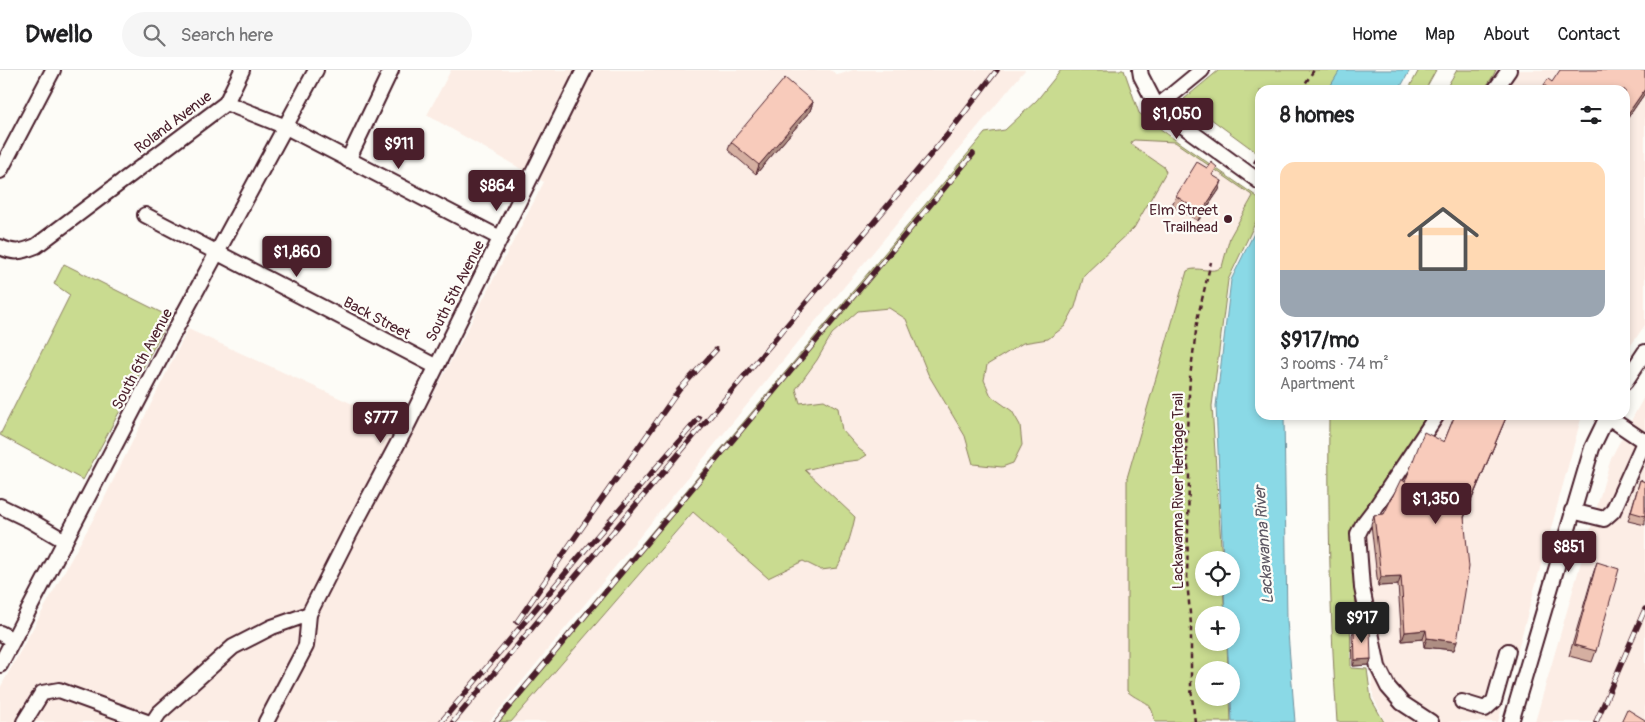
<!DOCTYPE html>
<html lang="en">
<head>
<meta charset="utf-8">
<style>
	:root { --surface:#fff; --page:#f6f6f6; --text:#202124; --muted:#757577; --line:#e0e0e0; --accent:#4a1f2b }
	body { margin:0; font-family:Pangolin,sans-serif; background:var(--page); color:var(--text); height:100vh; display:flex; flex-direction:column; font-size:19px; white-space:nowrap }
	* { box-sizing:border-box; margin:0 }
	p { font-size:16px; color:var(--muted) }
	.icon { flex:none; width:28px; height:28px; fill:none; stroke:currentColor; stroke-width:2; stroke-linecap:round; stroke-linejoin:round }
	.map { position:relative; flex:1; overflow:hidden }
	.sheet { position:absolute; left:1255px; top:15px; width:375px; height:335px; display:flex; flex-direction:column; background:var(--surface); border-radius:15px; box-shadow:0 2px 8px #0003 }
	.sheet>* { flex:none }
	.tools { position:absolute; left:1195px; top:481px; display:grid; gap:10px }
	.tools a { display:grid; place-items:center; width:45px; height:45px; border-radius:50%; background:var(--surface); box-shadow:0 2px 8px #0003; font-size:25px }
	.price { position:absolute; translate:-50% -42px; padding:0 11px; border-radius:5px; background:var(--accent); color:#fff; font-size:16px; line-height:32px; filter:drop-shadow(0 1px 2px #0008) }
	.price::after { content:''; position:absolute; left:50%; top:30px; width:15px; height:11px; margin-left:-8px; background:inherit; clip-path:polygon(0 0,100% 0,50% 100%) }
	.price.selected { background:#222; color:#fff }
	ul { padding:0; list-style:none }
	li { display:grid; align-content:center; gap:10px; height:265px; padding:0 25px }
	li span { display:grid; place-items:center; height:155px; border-radius:15px; color:#555 }
	li>.icon { margin-inline-start:auto }
	span .icon { width:90px; height:90px; fill:#fffc; stroke-width:1 }
	li b { font-size:21px }
	h2 { display:flex; justify-content:space-between; align-items:center; height:60px; padding:0 25px; font-size:21px }
	header { display:flex; align-items:center; gap:30px; box-sizing:border-box; height:70px; padding:0 25px; background:var(--surface); border-bottom:1px solid var(--line) }
	header strong { font-size:24px }
	nav { display:flex; gap:28px; margin-inline-start:auto; font-size:18px }
	.search { width:350px; height:45px; background:var(--page); display:flex; align-items:center; gap:12px; box-sizing:border-box; padding:0 18px; border-radius:28px; color:var(--muted); font-size:19px }
	.map>svg:first-child { display:block }
	.built { fill:#fcede5 }
	.green { fill:#c9db90; stroke:#8a7d5e }
	.water { fill:#8ad9e6; stroke:#708f9b }
	.lines { fill:none; stroke-linecap:round; stroke-linejoin:round }
	.minor-casing { stroke:#4a1f2b; stroke-width:18 }
	.path { stroke:#4a1f2b; stroke-width:2.5; stroke-dasharray:5 4; stroke-linecap:butt }
	.minor { stroke:#fdfcf7; stroke-width:14 }
	.rail-casing { stroke:#4a1f2b; stroke-width:5.5 }
	.rail { stroke:#fdfcf7; stroke-width:4; stroke-dasharray:11; stroke-linecap:butt }
	.wall { fill:#d5afa1; stroke:#4a1f2b }
	.shaded-wall { fill:#ae8e83; stroke:#4a1f2b }
	.building { fill:#f8cbbb; stroke:#4a1f2b }
	.poi-dot { fill:#4a1f2b; stroke:#fdfcf7; stroke-width:2 }
	.labels { text-anchor:middle; stroke-width:4.5; stroke-linejoin:round; paint-order:stroke }
	.street-label { font-size:15px; fill:#4a1f2b; stroke:#fdfcf7 }
	.poi-label { font-size:15px; fill:#4a1f2b; stroke:#fdfcf7; text-anchor:end }
	.water-label { font-size:16px; font-style:italic; fill:#5d5763; stroke:#fdfcf7 }
</style>
</head>
<body>
<header>
<strong>Dwello</strong>
<div class="search"><svg class="icon" aria-label="search" viewBox="0 0 24 24"><circle cx="10" cy="10" r="6"/><path d="M15 15l6 6"/></svg>Search here</div>
<nav><a>Home</a><a>Map</a><a>About</a><a>Contact</a></nav>
</header>
<div class="map">
<svg width="1645" height="652" viewBox="0 0 1645 652">
	<rect width="100%" height="100%" fill="#fdfcf7"/>
	<filter id="ink" filterUnits="userSpaceOnUse"><feTurbulence type="fractalNoise" baseFrequency=".02" numOctaves="2"/><feDisplacementMap in="SourceGraphic" scale="10" xChannelSelector="R" yChannelSelector="G"/><feConvolveMatrix kernelMatrix="1 2 1 2 8 2 1 2 1" color-interpolation-filters="sRGB"/></filter>
	<g filter="url(#ink)">
		<g class="built">
			<path d="M451,0H830L838,5L853,0H1025L794,277L489,652H0V618L101,435L188,259L414,362L544,112L427,45Z"/>
			<path d="M1494,0H1645V255L1625,284V20H1481Z"/>
			<path d="M1134,70L1175,72L1254,125L1230,167L1222,197L1215,201L1190,199L1135,628L1147,632L1152,638L1155,652H511L694,442L768,508L803,491L821,500L842,489L851,465L854,447L804,400L834,393L859,390L867,385L859,379L842,360L838,338L824,330L800,333L796,319L817,290L832,264L858,241L889,238L906,249L928,304L965,366L973,394L1022,375L1020,355L1012,341L991,326L984,310L987,295L1023,273L1048,269L1075,237L1084,205L1134,158L1163,97L1132,75L1131,72Z"/>
			<path d="M1645,325V652H1535L1611,388Z"/>
			<path d="M1345,345H1576L1581,349L1498,652H1385L1373,627L1369,563L1352,564L1351,537H1358L1359,512Z"/>
		</g>
		<g class="green">
			<path d="M1061,0H1124L1139,43L1178,72L1256,126L1260,132V143L1228,210L1212,336L1222,490H1204V518H1223L1225,545H1204V572L1227,573L1228,600H1204V628H1230L1231,652H1155C1150,626 1144,636 1127,621V408L1187,201C1197,195 1211,205 1222,197L1230,167L1253,126L1175,72L1134,70L1131,72L1132,75L1164,97L1166,102L1134,158L1084,205L1075,237L1065,256L1048,269L1023,273L987,295L984,310L991,326L1012,341L1020,355L1022,375L1013,393L1002,397L973,394L965,366L928,304L906,249L889,238L858,241L832,264L817,290L796,319L800,333L824,330L838,338L842,360L859,379L867,385L859,390L834,393L805,400L855,447C851,466 846,482 837,498L821,500L803,491L768,508L693,442L511,652H493L985,63L1005,60L1037,30Z"/>
			<path d="M1219,0H1348L1335,20H1260V85L1184,29Z"/>
			<path d="M1419,0H1436L1425,20H1408Z"/>
			<path d="M1457,0H1496L1493,6L1484,20H1445Z"/>
			<path d="M64,194L170,247L83,410L0,365L70,225L54,214Z"/>
			<path d="M1329,345H1431L1379,419L1354,466L1356,536L1350,537L1351,598L1367,599L1371,629L1384,652H1337C1330,550 1328,447 1329,345Z"/>
		</g>
		<g class="water">
			<path d="M1340,0H1410L1399,20H1328Z"/>
			<path d="M1260,151V345H1284L1287,550L1295,652H1232L1231,628V600H1229L1227,573L1231,572V545H1225L1224,518H1231V490H1223L1216,336L1231,210Z"/>
		</g>
		<g class="lines">
			<defs>
				<g id="minor">
					<path d="M1140,0L1141,6L1157,37L1260,112"/>
					<path d="M1495,20L1509,0"/>
					<path d="M226,33L286,57L500,168"/>
					<path d="M1157,37L1202,0"/>
					<path d="M348,90L391,0"/>
					<path d="M0,101L53,0"/>
					<path d="M145,145L435,296"/>
					<path d="M0,177C15,184 21,182 36,176L226,33L242,0"/>
					<path d="M1625,312L1645,282"/>
					<path d="M1605,345L1645,372"/>
					<path d="M0,436L31,451L65,471"/>
					<path d="M1572,441L1604,449L1613,441L1645,370"/>
					<path d="M0,563L13,570"/>
					<path d="M0,595L181,249L316,0"/>
					<path d="M1462,632L1485,639L1494,631L1508,581"/>
					<path d="M24,652L42,623L59,620L147,652"/>
					<path d="M153,652L159,643L233,577L272,557L309,544"/>
					<path d="M266,652L306,576L309,544L349,465L407,356L584,0"/>
					<path d="M1431,652L1402,633L1388,617L1378,597L1362,518L1358,464L1363,454L1376,437L1437,345"/>
					<path d="M1511,652L1592,378L1608,345"/>
				</g>
			</defs>
			<use href="#minor" class="minor-casing"/>
			<g class="path">
				<path d="M1301,20L1314,0"/>
				<path d="M1254,93L1260,83"/>
				<path d="M1195,652L1191,619V554L1187,511L1189,406L1186,378L1190,307L1198,246L1211,192"/>
			</g>
			<use href="#minor" class="minor"/>
			<defs>
				<g id="rail">
					<path d="M517,552L571,473L679,320L716,280"/>
					<path d="M441,652L579,487L699,348"/>
					<path d="M453,652L948,64L997,0"/>
					<path d="M496,652L973,84"/>
					<path d="M1596,652L1645,539"/>
				</g>
			</defs>
			<use href="#rail" class="rail-casing"/>
			<use href="#rail" class="rail"/>
		</g>
		<g class="wall">
			<path d="M1645,0V23L1625,52V20H1542L1544,15L1552,12Z"/>
			<path d="M813,32L810,41L756,104L728,80L731,72Z"/>
			<path d="M1214,106L1219,120L1198,151L1172,135L1176,126Z"/>
			<path d="M1455,345H1507L1464,448L1454,580L1424,577L1423,569L1402,571L1398,515L1378,516L1371,454L1374,445L1384,444L1405,412L1444,372Z"/>
			<path d="M1640,410L1645,412V455L1628,451Z"/>
			<path d="M1597,492L1596,581L1592,592L1569,586L1593,504Z"/>
			<path d="M1354,559L1371,589L1369,595L1353,596L1352,565Z"/>
		</g>
		<g class="shaded-wall">
			<path d="M1645,19V23L1625,52V48Z"/>
			<path d="M813,32L810,41L756,104L759,95Z"/>
			<path d="M1222,111L1219,120L1198,151L1201,143Z"/>
			<path d="M1507,345L1461,455L1464,447Z"/>
			<path d="M1401,506L1398,515L1378,516L1381,507Z"/>
			<path d="M1426,560L1423,569L1402,571L1405,562Z"/>
			<path d="M1427,568L1457,572L1454,580L1424,577Z"/>
			<path d="M1371,589L1369,595L1353,596L1355,590Z"/>
		</g>
		<g class="building">
			<path d="M1560,0H1645V19L1625,48V20H1551L1544,15L1548,9L1552,12Z"/>
			<path d="M785,8L813,32L759,95L731,72Z"/>
			<path d="M1197,92L1207,98L1211,92L1217,97L1212,105L1222,111L1201,143L1176,126Z"/>
			<path d="M1455,345H1507L1464,447L1469,497L1457,572L1427,568L1426,560L1405,562L1401,506L1381,507L1374,445L1384,444L1401,409L1405,412L1424,362L1444,372Z"/>
			<path d="M1640,410L1645,412V446L1631,442Z"/>
			<path d="M1597,492L1619,499L1596,581L1574,575Z"/>
			<path d="M1354,559H1370L1371,589L1355,590Z"/>
			<path d="M1627,639L1645,650V652H1621Z"/>
		</g>
	</g>
	<circle class="poi-dot" cx="1228" cy="149" r="5"/>
	<g class="labels">
		<g class="street-label">
			<text transform="translate(173 52) rotate(-37)" y="5">Roland Avenue</text>
			<text transform="translate(455 221) rotate(-63)" y="5">South 5th Avenue</text>
			<text transform="translate(377 248) rotate(28)" y="5">Back Street</text>
			<text transform="translate(142 289) rotate(-62)" y="5">South 6th Avenue</text>
			<text transform="translate(1178 421) rotate(-90)" y="5">Lackawanna River Heritage Trail</text>
		</g>
		<g class="poi-label">
			<text x="1218" y="145">Elm Street<tspan x="1218" dy="17">Trailhead</tspan></text>
		</g>
		<g class="water-label">
			<text transform="translate(1263 475) rotate(-94)" y="6">Lackawanna River</text>
		</g>
	</g>
</svg>
<div class="tools">
<a><svg class="icon" aria-label="locate" viewBox="0 0 24 24"><circle cx="12" cy="12" r="6"/><path d="M12 2v4M12 18v4M2 12h4M18 12h4"/></svg></a>
<a>+</a>
<a>−</a>
</div>
<b class="price" style="left:1177px;top:70px">$1,050</b>
<b class="price" style="left:399px;top:100px">$911</b>
<b class="price" style="left:497px;top:142px">$864</b>
<b class="price" style="left:297px;top:208px">$1,860</b>
<b class="price" style="left:381px;top:374px">$777</b>
<b class="price" style="left:1436px;top:455px">$1,350</b>
<b class="price" style="left:1569px;top:503px">$851</b>
<b class="price selected" style="left:1362px;top:574px">$917</b>
<section class="sheet">
<h2>8 homes<svg class="icon" aria-label="filters" viewBox="0 0 24 24"><path d="M4 7h16M4 17h16"/><circle cx="9" cy="7" r="2"/><circle cx="15" cy="17" r="2"/></svg></h2>
<ul>
<li><span style="background:linear-gradient(#ffd9b3 70%,#9aa5b1 0)"><svg class="icon" aria-label="home" viewBox="0 0 24 24"><path d="M3 11l9-7 9 7M6 9v11h12V9"/></svg></span><div><b>$917/mo</b><p>3 rooms · 74 m²</p><p>Apartment</p></div></li>
</ul>
</section>
</div>
</body>
</html>
